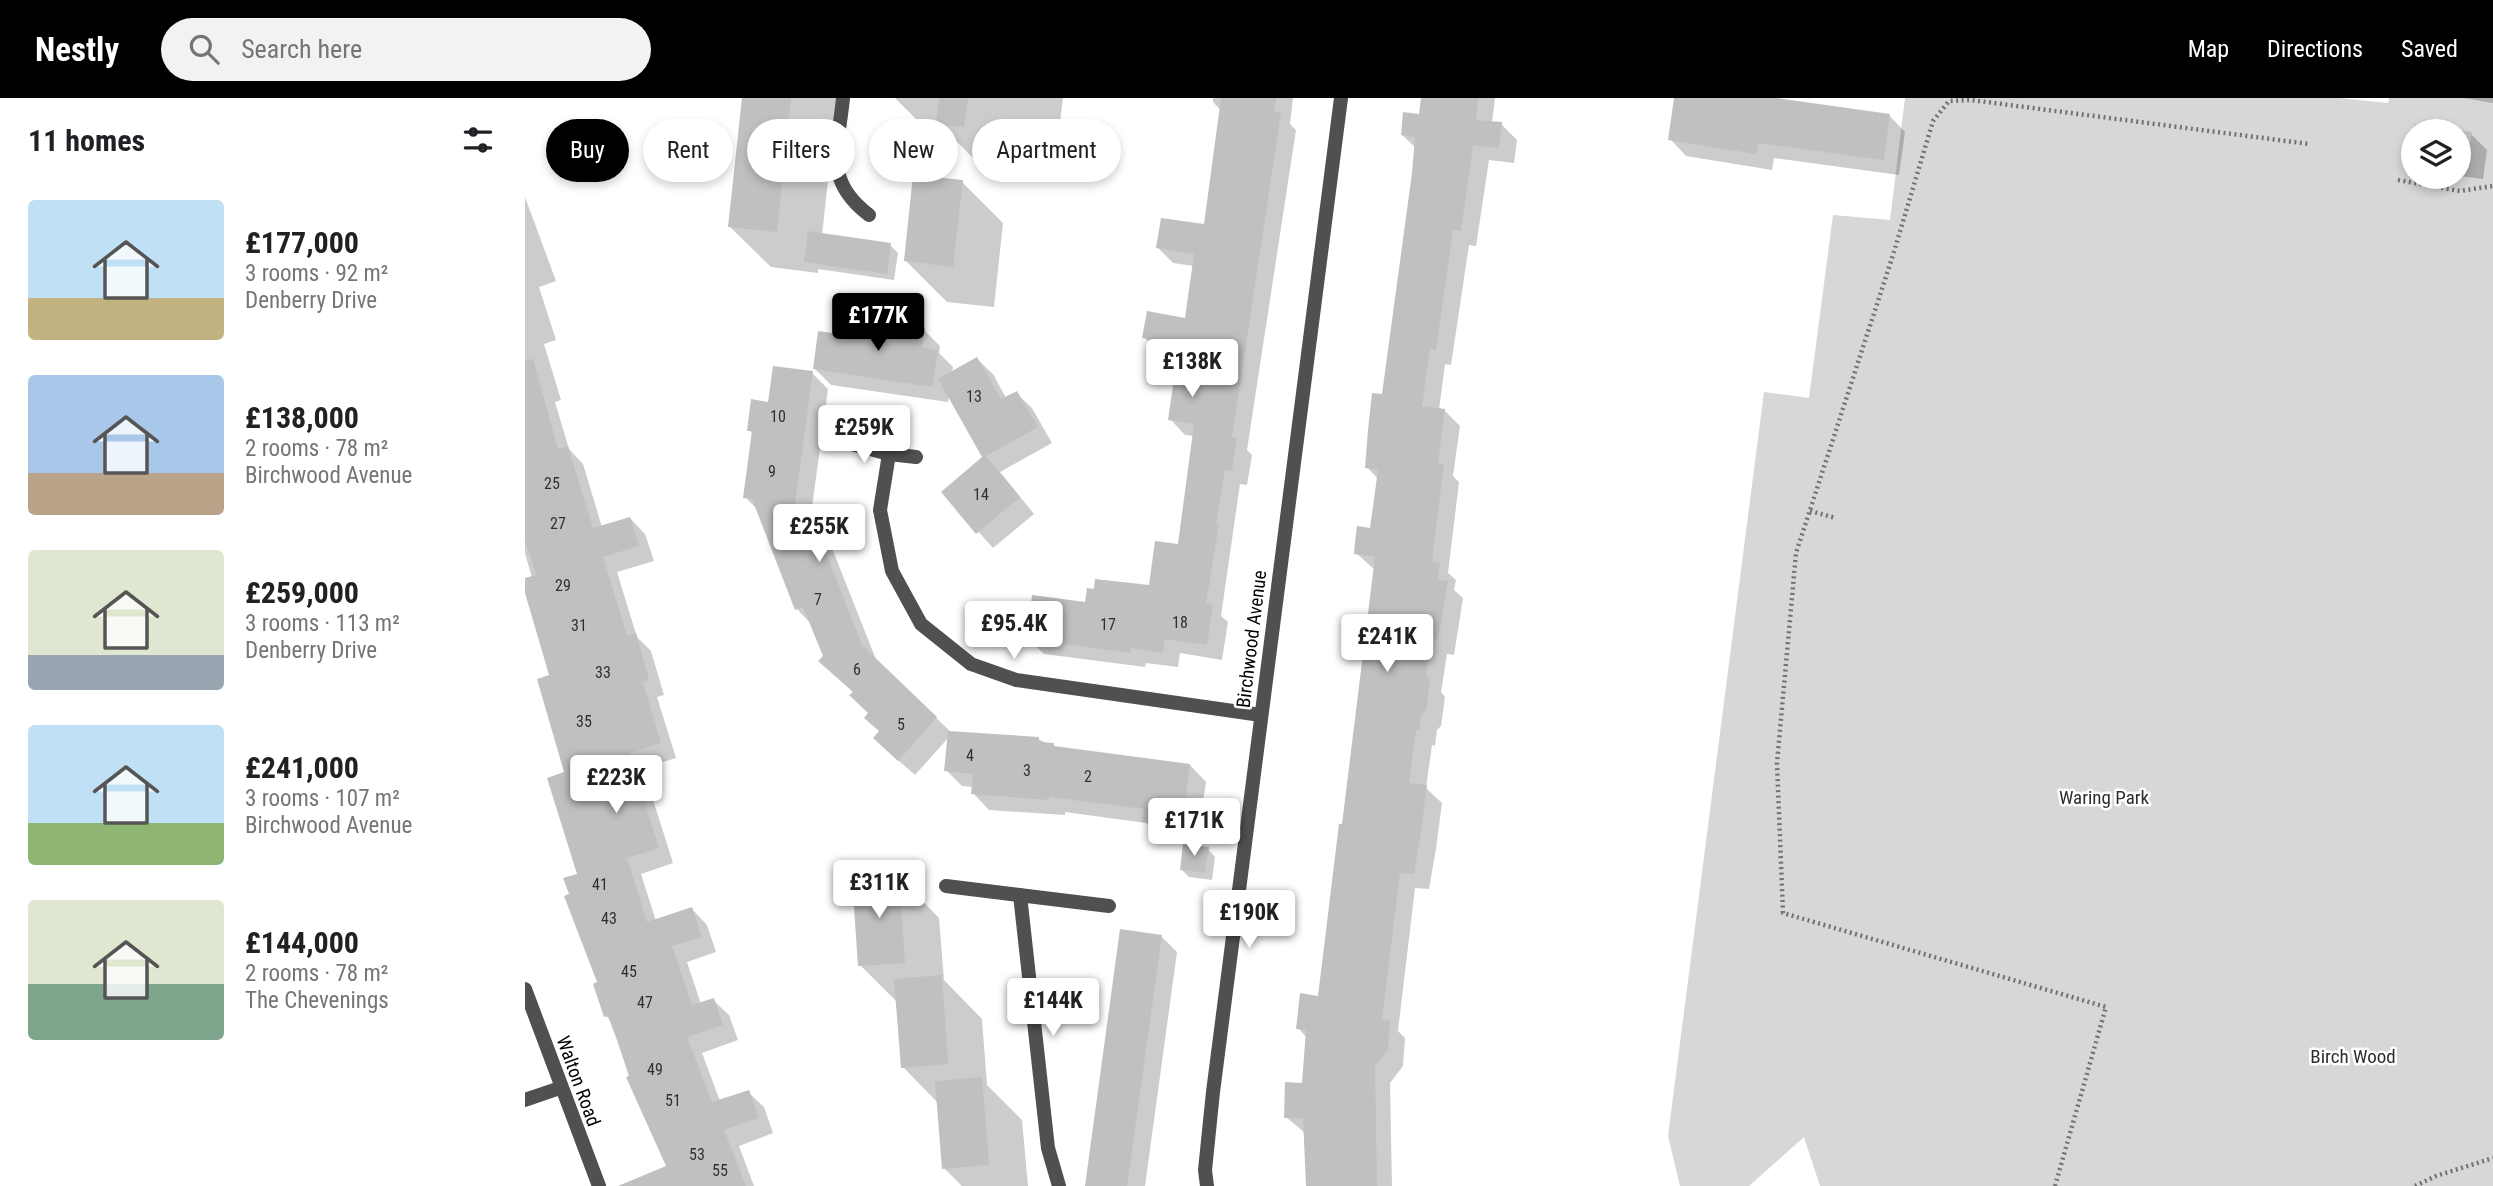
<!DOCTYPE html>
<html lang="en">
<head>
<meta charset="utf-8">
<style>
	:root { --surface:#fff; --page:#f2f2f2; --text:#202124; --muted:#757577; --accent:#000 }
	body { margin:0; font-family:"Roboto Condensed",sans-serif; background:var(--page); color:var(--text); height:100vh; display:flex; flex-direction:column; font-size:26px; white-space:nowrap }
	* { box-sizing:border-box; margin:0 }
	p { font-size:23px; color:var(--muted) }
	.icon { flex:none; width:38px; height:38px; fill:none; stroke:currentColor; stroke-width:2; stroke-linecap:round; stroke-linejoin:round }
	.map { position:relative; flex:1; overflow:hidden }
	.panel { display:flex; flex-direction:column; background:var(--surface); width:525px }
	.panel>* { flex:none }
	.top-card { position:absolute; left:21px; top:21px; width:665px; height:63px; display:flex; gap:14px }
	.fabs { position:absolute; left:1876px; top:21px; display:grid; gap:14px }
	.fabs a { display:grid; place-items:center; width:70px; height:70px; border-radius:50%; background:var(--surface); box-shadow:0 4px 10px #0003; font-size:35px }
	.price { position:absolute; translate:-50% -60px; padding:0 16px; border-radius:7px; background:#fff; color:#222; font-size:23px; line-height:46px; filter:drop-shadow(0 2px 4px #0008) }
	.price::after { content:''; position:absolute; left:50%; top:42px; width:21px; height:16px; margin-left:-10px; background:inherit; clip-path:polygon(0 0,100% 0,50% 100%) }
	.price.active { background:var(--accent); color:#fff }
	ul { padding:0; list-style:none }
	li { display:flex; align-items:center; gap:21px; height:175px; padding:0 28px }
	li span { display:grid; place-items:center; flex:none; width:196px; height:140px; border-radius:7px; color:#555 }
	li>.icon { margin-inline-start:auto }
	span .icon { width:84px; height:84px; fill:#fffc; stroke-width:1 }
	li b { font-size:30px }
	h2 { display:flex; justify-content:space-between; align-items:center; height:84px; padding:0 28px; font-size:30px }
	.tag { padding:0 24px; border-radius:32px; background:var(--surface); box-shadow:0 4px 10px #0003; font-size:24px; line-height:63px }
	.tag.active { background:var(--accent); color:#fff }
	header { display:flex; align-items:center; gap:42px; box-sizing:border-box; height:98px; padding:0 35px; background:var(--accent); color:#fff }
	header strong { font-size:33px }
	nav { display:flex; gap:38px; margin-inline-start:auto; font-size:24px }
	.search { width:490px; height:63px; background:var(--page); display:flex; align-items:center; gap:18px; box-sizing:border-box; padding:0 24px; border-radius:38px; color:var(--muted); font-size:26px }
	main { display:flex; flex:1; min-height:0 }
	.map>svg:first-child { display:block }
	.green { fill:#d7d7d7; fill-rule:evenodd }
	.shadow { fill:#0003 }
	.building { fill:#c0c0c0 }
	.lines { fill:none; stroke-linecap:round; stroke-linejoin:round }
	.path { stroke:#727272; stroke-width:4.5; stroke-dasharray:2 3.5; stroke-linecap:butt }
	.service { stroke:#505050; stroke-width:14 }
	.minor { stroke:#505050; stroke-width:14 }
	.labels { text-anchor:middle; stroke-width:5; stroke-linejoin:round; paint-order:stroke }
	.number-label { font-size:16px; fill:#303030 }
	.street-label { font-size:19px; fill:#000; stroke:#fff }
	.park-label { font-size:19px; fill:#2e2e2e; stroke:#fff }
</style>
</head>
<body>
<header>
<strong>Nestly</strong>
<div class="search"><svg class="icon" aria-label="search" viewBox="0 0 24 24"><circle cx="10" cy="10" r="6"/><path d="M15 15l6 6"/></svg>Search here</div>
<nav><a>Map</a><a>Directions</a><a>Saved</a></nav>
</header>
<main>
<section class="panel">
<h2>11 homes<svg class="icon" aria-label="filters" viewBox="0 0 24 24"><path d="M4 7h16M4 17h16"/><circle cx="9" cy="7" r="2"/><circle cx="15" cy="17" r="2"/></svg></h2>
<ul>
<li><span style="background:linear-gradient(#bfe0f5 70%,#c2b280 0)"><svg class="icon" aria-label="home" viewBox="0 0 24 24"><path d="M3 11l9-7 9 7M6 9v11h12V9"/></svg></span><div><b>£177,000</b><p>3 rooms · 92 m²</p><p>Denberry Drive</p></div></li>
<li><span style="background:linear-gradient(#a9c7e8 70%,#b9a48a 0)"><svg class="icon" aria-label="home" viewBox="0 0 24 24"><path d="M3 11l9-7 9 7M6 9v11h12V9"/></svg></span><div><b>£138,000</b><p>2 rooms · 78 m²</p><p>Birchwood Avenue</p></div></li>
<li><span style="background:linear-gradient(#dfe7d0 75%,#9aa5b1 0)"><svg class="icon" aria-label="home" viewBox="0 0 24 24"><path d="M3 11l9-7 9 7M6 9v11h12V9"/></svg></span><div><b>£259,000</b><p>3 rooms · 113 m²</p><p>Denberry Drive</p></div></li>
<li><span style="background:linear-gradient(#bfe0f5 70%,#8fb573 0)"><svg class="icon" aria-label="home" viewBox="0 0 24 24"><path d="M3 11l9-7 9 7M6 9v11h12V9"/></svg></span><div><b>£241,000</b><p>3 rooms · 107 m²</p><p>Birchwood Avenue</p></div></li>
<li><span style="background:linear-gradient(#dfe7d0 60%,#7fa58c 0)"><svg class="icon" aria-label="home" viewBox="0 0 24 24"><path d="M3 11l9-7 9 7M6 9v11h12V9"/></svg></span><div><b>£144,000</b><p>2 rooms · 78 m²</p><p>The Chevenings</p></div></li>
</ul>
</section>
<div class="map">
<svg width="1968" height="1088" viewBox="0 0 1968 1088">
	<rect width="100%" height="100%" fill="#fff"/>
	<path class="green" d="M1380,0H1814L1863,5L1864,0H1968V1088H1295L1279,1039L1224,1088H1155L1143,1038L1239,294L1284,300L1308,117L1365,122ZM1888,33H1934V79H1888Z"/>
	<g class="shadow">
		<path d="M219,0H312L297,137L365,147L373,155L369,182L293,171V175L246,169L204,128Z"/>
		<path d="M370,0H538L531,56L483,49L480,70L454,66L429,41L408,38Z"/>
		<path d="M688,0H768L765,26L771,32L722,352L727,357L722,387L715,386L696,518L703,524L697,562L655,555L653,569L621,565L620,569L519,556L503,541L562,506L626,489L654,448L669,338L660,337L645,321L654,258L634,255L619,239L661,222L669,168L648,165L633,150L681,128L696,13L688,4Z"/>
		<path d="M898,0H970L967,25L976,26L992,42L989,65L964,62L951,148L944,147L926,267L920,266L914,312H919L935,328L928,378L934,384L923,475L931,482L929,492L938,500L929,557L922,556L916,594L920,599L916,628L912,632L910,648L907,647L901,690L917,705L911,751L904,791L890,790L873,933L880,940L878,968L865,985L867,1088H782L780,1035L761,1019L779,987L782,940L773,930L794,899L818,728L850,472L831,455L846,432L853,381L842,369L858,298L891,50L877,37L895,17Z"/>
		<path d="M1151,0H1217L1364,17L1380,34L1374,77L1249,60L1247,72L1161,58L1145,41Z"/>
		<path d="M1938,0H1968V5Z"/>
		<path d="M1934,34L1946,36L1962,52L1958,81L1934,78Z"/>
		<path d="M437,84L478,125L469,209L422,204L380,162Z"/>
		<path d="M0,99L31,183L14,189L31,242L19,246L36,302L30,304L44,351L58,366L77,429L105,420L120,436L129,463L92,474L112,539L126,553L139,597L132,599L151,660L118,670L148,765L116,776L131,823L167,811L182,827L191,854L162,864L176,906L188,902L204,917L213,942L177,955L195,1003L223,994L239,1009L248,1035L214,1048L229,1088H145L143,1069L87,924L81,918L75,885L46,797L54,777L41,675L27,578L0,489V482L7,480L0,455Z"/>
		<path d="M399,232L415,248L414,255L428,269L427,275L452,261L468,276L481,300L491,295L507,310L527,345L475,374L509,416L468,450L418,394L459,359L424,297L423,304L306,287L290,271L330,240Z"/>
		<path d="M287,275L303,291L285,424L303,440L352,564L427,635L513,641L532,650L665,667L681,684L672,744L635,739L621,725L540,714V717L464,712L448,695V689L437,688L421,672L424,639L390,677L366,656L345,616L300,559L287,527L272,511L234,413L220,399L228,336L224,332L244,306Z"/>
		<path d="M683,751L690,759L687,782L664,779L656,771Z"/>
		<path d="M373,778L414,820L419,882L457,921L462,987L497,1022L503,1088H437L419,1070L413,1005L378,969L373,905L335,867Z"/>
		<path d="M636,838L652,854L620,1088H562Z"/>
	</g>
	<g class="building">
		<path d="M217,0H266L252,134L203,129Z"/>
		<path d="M414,0H443L439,29L411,26Z"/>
		<path d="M696,0H751L749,14L756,15L707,339L712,340L707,373L700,372L691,426H694L681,506L688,507L682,547L640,541L638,555L606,550L605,555L502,541L507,497L560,504L562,490L569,491L570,481L624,487L630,443L653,446L669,326L643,322L654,246L617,240L622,213L660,220L669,156L631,150L636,120L679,126Z"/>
		<path d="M896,0H953L951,22L977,24L974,50L948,47L936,133L928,132L911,252L905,251L897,308L920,311L913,365L919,366L907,463L915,465L913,482L923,483L913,542L907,541L901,577L905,582L901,612L896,616L894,633L891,632L884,685L902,687L896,734L889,776L875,775L857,922L865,923L863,951L850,968L852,1088H781L778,1020H759L760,984L777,985L781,932L771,931L775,895L793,898L814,726H817L850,459L829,456L830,444L832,428L845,430L853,372L840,370L843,332L847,295L857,296L887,75L890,39L876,37L878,14L894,16Z"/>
		<path d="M1149,0H1252L1365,16L1359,62L1233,45L1231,56L1143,42Z"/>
		<path d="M1890,26L1947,34L1942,66L1934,65V33H1889Z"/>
		<path d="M388,77L438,82L428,169L379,163Z"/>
		<path d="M283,133L366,145L362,176L279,164Z"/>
		<path d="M332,220L400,230L397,249L413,252L407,289L288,271L293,233L329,238Z"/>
		<path d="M452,259L476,301L492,293L513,329L461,358L495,399L451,436L416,394L457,359L413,281Z"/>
		<path d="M8,261L33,351L43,348L68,430L105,419L114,448L78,459L102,538L111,535L124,582L118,584L136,645L104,655L134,750L102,760L122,824L167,809L177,839L147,848L167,907L189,900L198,927L162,939L187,1004L224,992L234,1020L199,1032L221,1088H93L141,1068L101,979L104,978L92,942L83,918L79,919L68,886L72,884L39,798L44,796L38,780L52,776L22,680L39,674L12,581L24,577L0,495V480L11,477L0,442V262Z"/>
		<path d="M248,268L288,273L267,429L288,421L337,547L412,619L373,663L348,640L354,633L339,620L343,615L324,597L328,594L293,563L298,558L278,509L270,512L227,401L218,400L227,333H222L226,301L243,304Z"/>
		<path d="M423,633L514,639V644L529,645V648L665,666L657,729L617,724L619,711L524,699V702L446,696L448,676L419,673Z"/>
		<path d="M658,746L684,749L680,775L655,772Z"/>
		<path d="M374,776L380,865L333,868L327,780Z"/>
		<path d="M595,831L637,837L602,1088H560Z"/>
		<path d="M417,877L423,966L376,970L369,881Z"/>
		<path d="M457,979L464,1067L417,1071L410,983Z"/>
	</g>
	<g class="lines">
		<g class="path">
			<path d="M1873,82L1935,93L1968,88"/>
			<path d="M1285,413L1311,420"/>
			<path d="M1530,1088L1581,909L1258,815L1252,665L1271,455L1368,157L1408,23L1424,3L1446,2L1784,46"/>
			<path d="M1890,1088L1911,1078L1968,1060"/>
		</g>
		<path class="service" d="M421,788L584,808"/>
		<g class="minor">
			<path d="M318,0C313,51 298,82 344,117"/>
			<path d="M323,345L364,356"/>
			<path d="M391,359L364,356L355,412L367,473L396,526L446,566L491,582L736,617"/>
			<path d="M495,797L523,1050L534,1088"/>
			<path d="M0,891L74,1088"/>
			<path d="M0,1002L35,990"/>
			<path d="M682,1088L680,1072L688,994L816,0"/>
		</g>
	</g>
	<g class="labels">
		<g class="number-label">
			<text x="449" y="304">13</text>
			<text x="253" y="324">10</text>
			<text x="247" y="379">9</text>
			<text x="27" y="391">25</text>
			<text x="456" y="402">14</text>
			<text x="33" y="431">27</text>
			<text x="38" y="493">29</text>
			<text x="293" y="507">7</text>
			<text x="655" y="530">18</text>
			<text x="583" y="532">17</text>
			<text x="54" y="533">31</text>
			<text x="332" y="577">6</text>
			<text x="78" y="580">33</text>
			<text x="59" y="629">35</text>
			<text x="376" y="632">5</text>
			<text x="445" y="663">4</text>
			<text x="502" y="678">3</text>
			<text x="563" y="684">2</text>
			<text x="75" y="792">41</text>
			<text x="84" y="826">43</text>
			<text x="104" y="879">45</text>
			<text x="120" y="910">47</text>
			<text x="130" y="977">49</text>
			<text x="148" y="1008">51</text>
			<text x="172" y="1062">53</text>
			<text x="195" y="1078">55</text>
		</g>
		<g class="street-label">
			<text transform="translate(726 541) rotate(-83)" y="7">Birchwood Avenue</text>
			<text transform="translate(54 983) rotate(70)" y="7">Walton Road</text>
		</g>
		<g class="park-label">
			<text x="1579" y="706">Waring Park</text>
			<text x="1828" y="965">Birch Wood</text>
		</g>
	</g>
</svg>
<div class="fabs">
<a><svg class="icon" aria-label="layers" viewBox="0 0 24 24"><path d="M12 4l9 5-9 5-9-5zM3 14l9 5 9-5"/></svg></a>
</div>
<b class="price active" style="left:353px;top:255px">£177K</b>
<b class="price" style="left:667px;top:301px">£138K</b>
<b class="price" style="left:339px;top:367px">£259K</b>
<b class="price" style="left:294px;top:466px">£255K</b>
<b class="price" style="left:489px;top:563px">£95.4K</b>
<b class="price" style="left:862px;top:576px">£241K</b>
<b class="price" style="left:91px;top:717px">£223K</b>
<b class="price" style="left:669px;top:760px">£171K</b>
<b class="price" style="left:354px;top:822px">£311K</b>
<b class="price" style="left:724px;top:852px">£190K</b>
<b class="price" style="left:528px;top:940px">£144K</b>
<div class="top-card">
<a class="tag active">Buy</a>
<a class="tag">Rent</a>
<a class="tag">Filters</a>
<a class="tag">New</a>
<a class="tag">Apartment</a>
</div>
</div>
</main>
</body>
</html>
